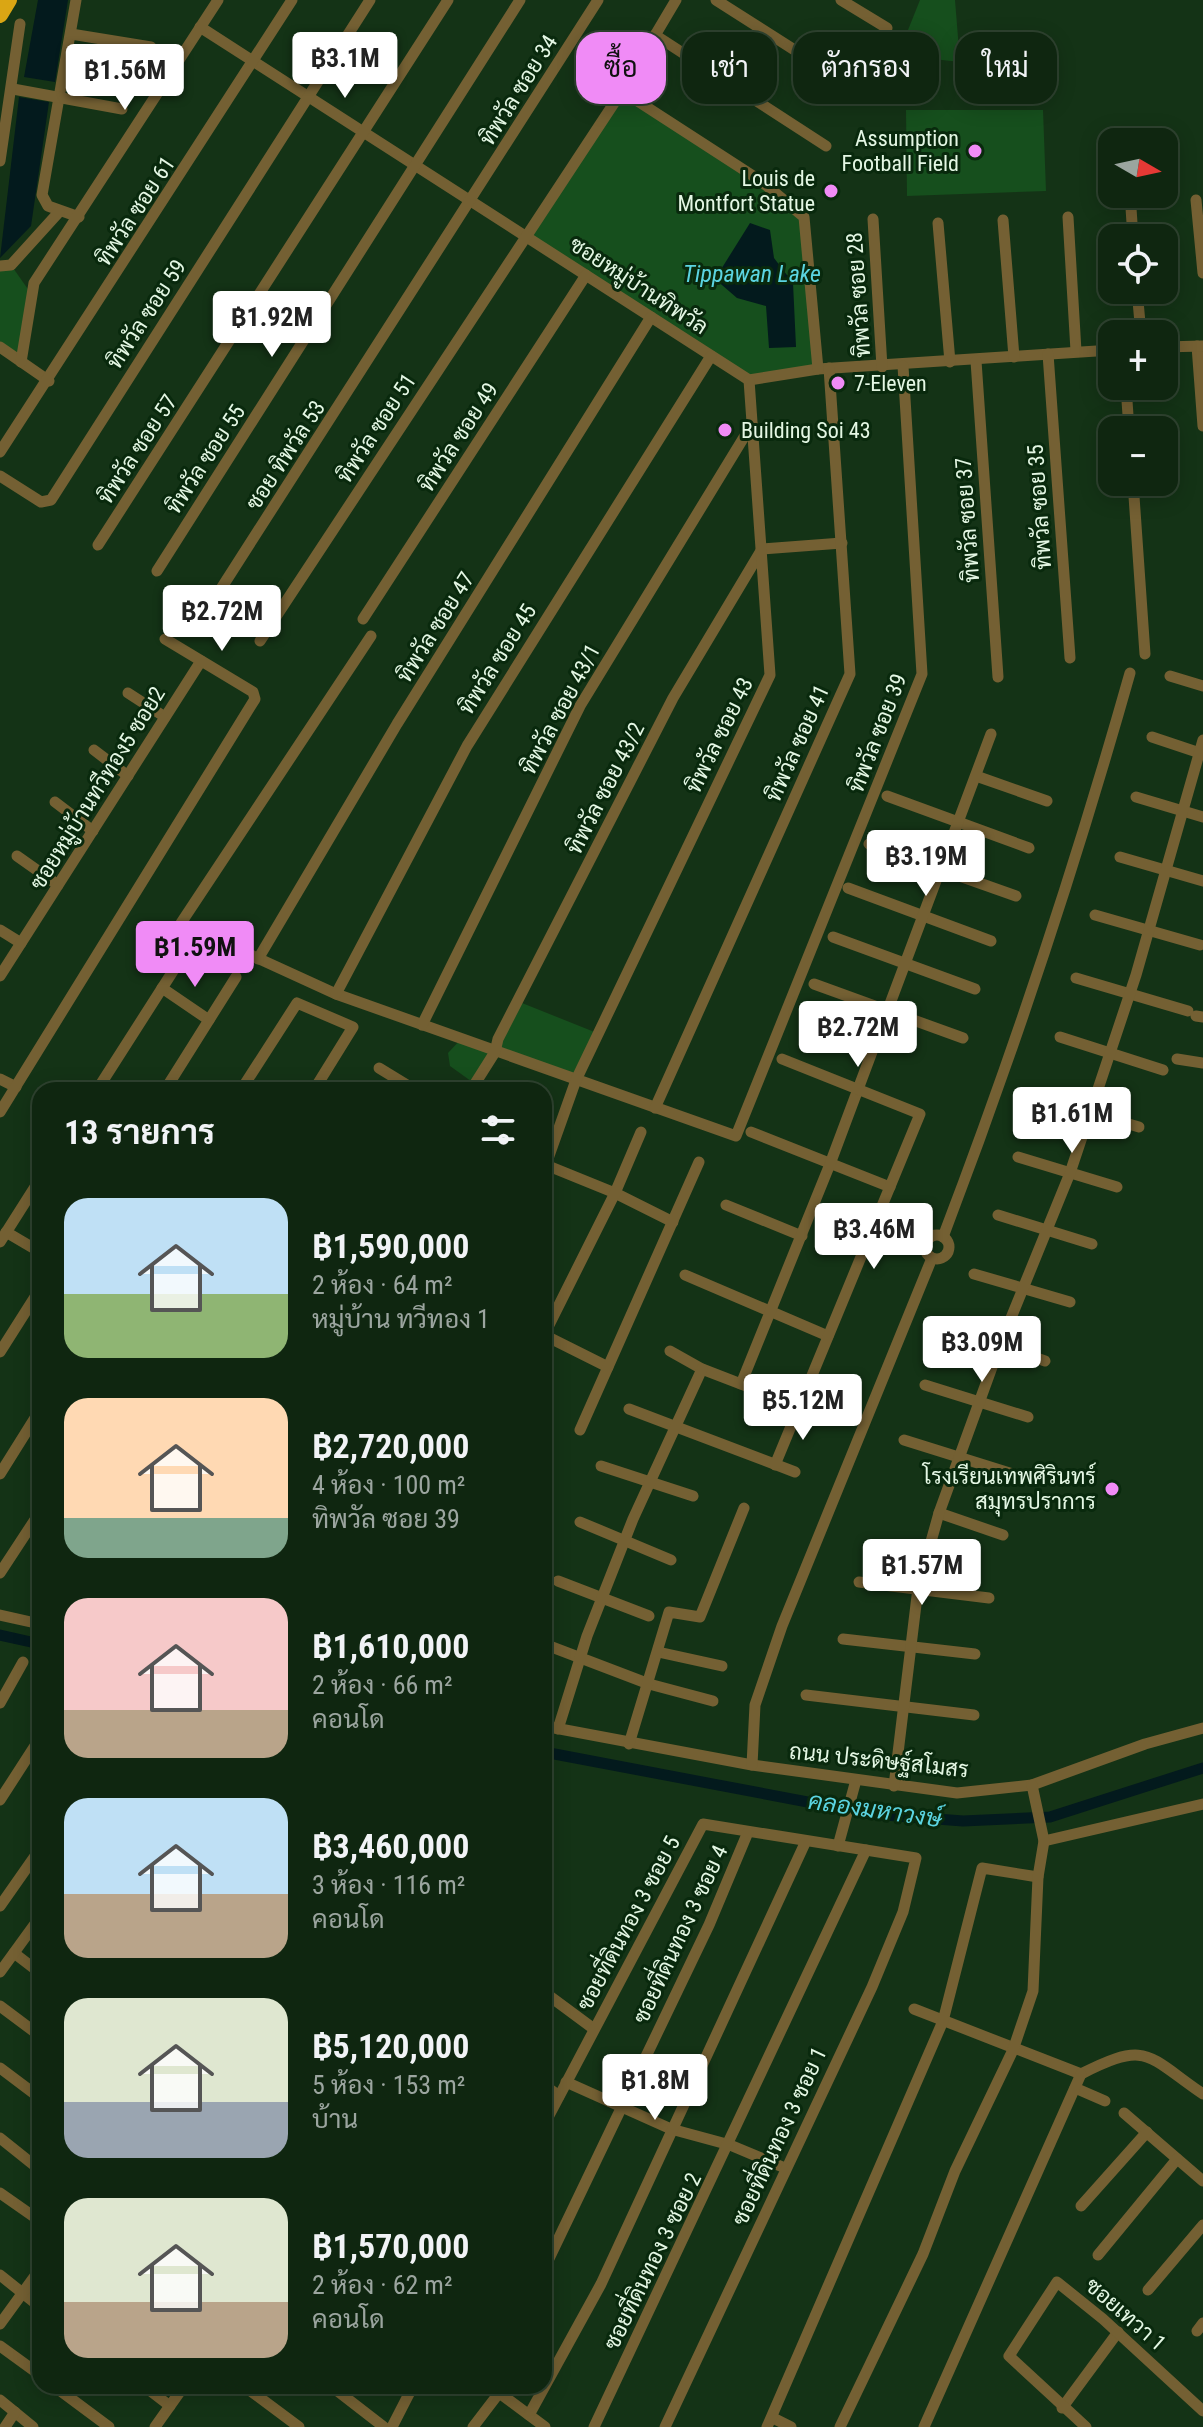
<!DOCTYPE html>
<html lang="th">
<head>
<meta charset="utf-8">
<style>
	:root { --surface:#0f2610; --page:#1d321e; --text:#f1f3f6; --muted:#9ba59f; --line:#2f4330; --accent:#f08bf6 }
	body { margin:0; font-family:"Roboto Condensed",Sarabun,sans-serif; background:var(--page); color:var(--text); height:100vh; display:flex; flex-direction:column; font-size:30px; white-space:nowrap }
	* { box-sizing:border-box; margin:0 }
	p { font-size:26px; color:var(--muted) }
	.icon { flex:none; width:44px; height:44px; fill:none; stroke:currentColor; stroke-width:2; stroke-linecap:round; stroke-linejoin:round }
	.map { position:relative; flex:1; overflow:hidden }
	.side { position:absolute; left:32px; top:1082px; width:520px; height:1312px; display:flex; flex-direction:column; background:var(--surface); border-radius:24px; box-shadow:0 4px 20px #0003,0 0 0 2px var(--line) }
	.side>* { flex:none }
	.top-card { position:absolute; left:576px; top:32px; width:506px; height:72px; display:flex; gap:16px }
	.needle { width:52px; rotate:99deg }
	.tools { position:absolute; left:1098px; top:128px; display:grid; gap:16px }
	.tools a { display:grid; place-items:center; width:80px; height:80px; border-radius:16px; background:var(--surface); box-shadow:0 4px 20px #0003,0 0 0 2px var(--line); font-size:40px }
	.price { position:absolute; translate:-50% -68px; padding:0 18px; border-radius:8px; background:#fff; color:#222; font-size:26px; line-height:52px; filter:drop-shadow(0 2px 4px #0008) }
	.price::after { content:''; position:absolute; left:50%; top:48px; width:24px; height:18px; margin-left:-12px; background:inherit; clip-path:polygon(0 0,100% 0,50% 100%) }
	.price.selected { background:var(--accent); color:#111 }
	ul { padding:0; list-style:none }
	li { display:flex; align-items:center; gap:24px; height:200px; padding:0 32px }
	li span { display:grid; place-items:center; flex:none; width:224px; height:160px; border-radius:24px; color:#555 }
	li>.icon { margin-inline-start:auto }
	span .icon { width:96px; height:96px; fill:#fffc; stroke-width:1 }
	li b { font-size:34px }
	h2 { display:flex; justify-content:space-between; align-items:center; height:96px; padding:0 32px; font-size:34px }
	.chip { padding:0 28px; border-radius:24px; background:var(--surface); box-shadow:0 4px 20px #0003,0 0 0 2px var(--line); font-size:28px; line-height:72px }
	.chip.selected { background:var(--accent); color:#111 }
	.map>svg:first-child { display:block }
	.green { fill:#164f1d }
	.water { fill:#031a1d }
	.lines { fill:none; stroke-linecap:round; stroke-linejoin:round }
	.canal { stroke:#031a1d; stroke-width:11 }
	.minor { stroke:#746033; stroke-width:11 }
	.highway { stroke:#daa614; stroke-width:16 }
	.poi-dot { fill:#f08bf6; stroke:#09290d; stroke-width:3 }
	.labels { text-anchor:middle; stroke-width:6; stroke-linejoin:round; paint-order:stroke }
	.street-label { font-size:22px; fill:#e4f7e4; stroke:#09290d }
	.poi-label { font-size:22px; fill:#e4f7e4; stroke:#09290d; text-anchor:end }
	.water-label { font-size:24px; font-style:italic; fill:#5bd4e1; stroke:#09290d }
</style>
</head>
<body>
<div class="map">
<svg width="1203" height="2427" viewBox="0 0 1203 2427">
	<rect width="100%" height="100%" fill="#143316"/>
	<g class="green">
		<path d="M920,0H955L960,62L924,58L900,50Z"/>
		<path d="M622,91L804,217L818,369L749,380L526,236Z"/>
		<path d="M906,110H1043L1046,191L907,196Z"/>
		<path d="M11,265L32,295L21,362L0,347V266Z"/>
		<path d="M517,1001L597,1033L576,1080L495,1052L475,1084L450,1066L448,1053L461,1039L495,1051Z"/>
	</g>
	<g class="water">
		<path d="M38,0H68L55,82L24,77Z"/>
		<path d="M19,97L49,102L31,226L0,258Z"/>
		<path d="M750,223L770,230L774,258L793,283L796,347L769,348L766,306L737,298L715,279Z"/>
	</g>
	<g class="lines">
		<g class="canal">
			<path d="M0,1635L40,1644"/>
			<path d="M544,1752L871,1814L963,1821L1050,1817L1203,1768"/>
		</g>
		<g class="minor">
			<path d="M76,0L42,195L48,206L79,217"/>
			<path d="M716,0L854,88"/>
			<path d="M841,0L887,28"/>
			<path d="M200,27L749,380L818,369L1112,350"/>
			<path d="M71,34L151,47"/>
			<path d="M655,35L826,146"/>
			<path d="M13,89L122,109"/>
			<path d="M622,91L761,181L804,217L818,369"/>
			<path d="M0,161L20,24"/>
			<path d="M1196,200L1203,273"/>
			<path d="M1131,208L1133,238"/>
			<path d="M1068,217L1076,351"/>
			<path d="M873,219L882,367"/>
			<path d="M1003,220L1014,357"/>
			<path d="M938,223L950,362"/>
			<path d="M0,266L11,265L59,212"/>
			<path d="M1137,290L1141,334"/>
			<path d="M1197,346L1203,426"/>
			<path d="M0,347L49,381"/>
			<path d="M1164,347L1202,346"/>
			<path d="M1048,354L1070,658"/>
			<path d="M976,361L998,677"/>
			<path d="M21,362L34,283L218,0"/>
			<path d="M1126,386L1129,430"/>
			<path d="M0,452L292,0"/>
			<path d="M0,476L41,502L51,500L370,0"/>
			<path d="M1133,482L1145,654"/>
			<path d="M98,545L448,0"/>
			<path d="M157,571L520,0"/>
			<path d="M208,609L598,0"/>
			<path d="M363,619L586,275"/>
			<path d="M371,636L181,923L336,994L736,1136L922,674L903,366"/>
			<path d="M260,641L622,91L676,0"/>
			<path d="M1170,676L1203,686"/>
			<path d="M128,693L165,717"/>
			<path d="M1152,737L1203,754"/>
			<path d="M94,750L128,776"/>
			<path d="M976,776L1047,801"/>
			<path d="M887,796L1029,848"/>
			<path d="M1136,797L1203,817"/>
			<path d="M55,802L93,831"/>
			<path d="M869,844L1016,896"/>
			<path d="M17,856L58,885"/>
			<path d="M1120,857L1203,881"/>
			<path d="M848,888L991,941"/>
			<path d="M1095,915L1200,945"/>
			<path d="M0,930L21,943"/>
			<path d="M833,937L975,989"/>
			<path d="M258,959L397,724L651,317"/>
			<path d="M0,976L201,661"/>
			<path d="M1076,978L1188,1011"/>
			<path d="M814,984L963,1038"/>
			<path d="M162,988L209,1020"/>
			<path d="M336,994L467,746L711,356"/>
			<path d="M1196,1016L1203,1017"/>
			<path d="M422,1025L580,706L752,424"/>
			<path d="M1060,1037L1163,1070"/>
			<path d="M1177,1059L1203,1063"/>
			<path d="M379,1068L415,1090"/>
			<path d="M0,1079L16,1087"/>
			<path d="M97,1090L182,957"/>
			<path d="M165,1090L236,977"/>
			<path d="M241,1090L297,1003L353,1027L314,1090"/>
			<path d="M471,1090L495,1052L498,1039L673,698L762,549L842,543"/>
			<path d="M1039,1098L1139,1127"/>
			<path d="M655,1108L850,674L829,368"/>
			<path d="M0,1112L255,699L253,692L165,639"/>
			<path d="M751,1132L890,1187"/>
			<path d="M1018,1157L1117,1187"/>
			<path d="M546,1165L615,1193L673,1222"/>
			<path d="M544,1170L576,1080L770,675L749,380"/>
			<path d="M726,1205L802,1236"/>
			<path d="M998,1215L1092,1244"/>
			<path d="M6,1232L40,1252"/>
			<circle cx="937" cy="1247" r="12"/>
			<path d="M943,1237C1014,1051 1076,864 1130,673"/>
			<path d="M0,1242L40,1179"/>
			<path d="M974,1274L1070,1302"/>
			<path d="M685,1275L828,1336"/>
			<path d="M946,1326L1045,1361"/>
			<path d="M544,1335L615,1193L641,1132"/>
			<path d="M544,1335L608,1367"/>
			<path d="M670,1351L702,1369L798,1406"/>
			<path d="M0,1352L40,1289"/>
			<path d="M741,1384L830,1164L991,734"/>
			<path d="M925,1385L1028,1417"/>
			<path d="M629,1409L795,1472"/>
			<path d="M580,1430L699,1162"/>
			<path d="M904,1440L1016,1475"/>
			<path d="M775,1465L920,1114L782,1059"/>
			<path d="M601,1466L693,1496"/>
			<path d="M0,1474L40,1410"/>
			<path d="M939,1513L1003,1535"/>
			<path d="M580,1522L671,1560"/>
			<path d="M0,1573L40,1512"/>
			<path d="M558,1581L649,1616"/>
			<path d="M859,1582L989,1598"/>
			<path d="M0,1615L40,1624"/>
			<path d="M843,1639L975,1654"/>
			<path d="M544,1644L649,1684L713,1701"/>
			<path d="M658,1652L722,1666"/>
			<path d="M806,1695L974,1715"/>
			<path d="M0,1703L23,1662"/>
			<path d="M544,1726L752,1765L957,1793L1032,1785L1145,1744L1203,1728"/>
			<path d="M558,1729L587,1636L633,1519L702,1369"/>
			<path d="M629,1744L669,1612L700,1617L744,1508"/>
			<path d="M752,1765L755,1705L782,1626L932,1258"/>
			<path d="M894,1786L918,1588L939,1513L1000,1345L1070,1173L1136,975L1203,740"/>
			<path d="M0,1800L40,1738"/>
			<path d="M1044,1841L1203,1804"/>
			<path d="M838,1846L856,1780"/>
			<path d="M0,1906L40,1849"/>
			<path d="M14,1953L40,1973"/>
			<path d="M0,1972L40,1917"/>
			<path d="M544,1992L594,2029"/>
			<path d="M0,2006L40,2036"/>
			<path d="M914,2009L1081,2074C1148,2040 1146,2055 1203,2094"/>
			<path d="M0,2068L40,2098"/>
			<path d="M566,2082L671,2129L730,2145L785,2168"/>
			<path d="M544,2085L559,2096"/>
			<path d="M1075,2088L1105,2101"/>
			<path d="M1124,2113L1203,2181"/>
			<path d="M544,2125L703,1824L916,1858L903,1912L872,1987L665,2427"/>
			<path d="M0,2138L40,2170"/>
			<path d="M0,2193L40,2221"/>
			<path d="M1081,2206L1147,2132"/>
			<path d="M1098,2255L1177,2159"/>
			<path d="M544,2269L709,1925L748,1832"/>
			<path d="M0,2275L40,2307"/>
			<path d="M1148,2290L1203,2225"/>
			<path d="M0,2324L40,2269"/>
			<path d="M1197,2331L1203,2323"/>
			<path d="M0,2346L40,2375"/>
			<path d="M54,2386L109,2427"/>
			<path d="M144,2386L170,2406"/>
			<path d="M244,2386L299,2427"/>
			<path d="M331,2386L384,2427"/>
			<path d="M490,2386L545,2427"/>
			<path d="M0,2400L33,2427"/>
			<path d="M1062,2408L1118,2332"/>
			<path d="M529,2415L601,2284L806,1841"/>
			<path d="M773,2418L791,2427"/>
			<path d="M5,2427L15,2412"/>
			<path d="M155,2427L184,2386"/>
			<path d="M392,2427L413,2386"/>
			<path d="M473,2427L499,2393"/>
			<path d="M594,2427L866,1850"/>
			<path d="M767,2427L943,2021L982,1868L1038,1877"/>
			<path d="M840,2427L923,2254L955,2171L1013,2050L1033,1991L1038,1877L1044,1841L1032,1785"/>
			<path d="M924,2427L1081,2074"/>
			<path d="M1086,2427L1009,2356L1057,2282L1103,2319L1203,2411"/>
		</g>
		<path class="highway" d="M0,15L9,0"/>
	</g>
	<g class="poi-dot">
		<circle cx="975" cy="151" r="8"/>
		<circle cx="831" cy="191" r="8"/>
		<circle cx="838" cy="383" r="8"/>
		<circle cx="725" cy="430" r="8"/>
		<circle cx="1112" cy="1489" r="8"/>
	</g>
	<g class="labels">
		<g class="street-label">
			<text transform="translate(518 90) rotate(-58)" y="8">ทิพวัล ซอย 34</text>
			<text transform="translate(135 211) rotate(-57)" y="8">ทิพวัล ซอย 61</text>
			<text transform="translate(639 285) rotate(33)" y="8">ซอยหมู่บ้านทิพวัล</text>
			<text transform="translate(858 295) rotate(-94)" y="8">ทิพวัล ซอย 28</text>
			<text transform="translate(146 314) rotate(-57)" y="8">ทิพวัล ซอย 59</text>
			<text transform="translate(376 428) rotate(-57)" y="8">ทิพวัล ซอย 51</text>
			<text transform="translate(458 437) rotate(-57)" y="8">ทิพวัล ซอย 49</text>
			<text transform="translate(137 449) rotate(-57)" y="8">ทิพวัล ซอย 57</text>
			<text transform="translate(285 455) rotate(-57)" y="8">ซอย ทิพวัล 53</text>
			<text transform="translate(205 459) rotate(-57)" y="8">ทิพวัล ซอย 55</text>
			<text transform="translate(1039 507) rotate(-94)" y="8">ทิพวัล ซอย 35</text>
			<text transform="translate(967 520) rotate(-94)" y="8">ทิพวัล ซอย 37</text>
			<text transform="translate(435 627) rotate(-58)" y="8">ทิพวัล ซอย 47</text>
			<text transform="translate(497 659) rotate(-58)" y="8">ทิพวัล ซอย 45</text>
			<text transform="translate(560 709) rotate(-62)" y="8">ทิพวัล ซอย 43/1</text>
			<text transform="translate(877 733) rotate(-69)" y="8">ทิพวัล ซอย 39</text>
			<text transform="translate(719 735) rotate(-64)" y="8">ทิพวัล ซอย 43</text>
			<text transform="translate(797 743) rotate(-66)" y="8">ทิพวัล ซอย 41</text>
			<text transform="translate(97 788) rotate(-58)" y="8">ซอยหมู่บ้านทวีทอง5 ซอย2</text>
			<text transform="translate(605 788) rotate(-63)" y="8">ทิพวัล ซอย 43/2</text>
			<text transform="translate(879 1760) rotate(6)" y="8">ถนน ประดิษฐ์สโมสร</text>
			<text transform="translate(628 1923) rotate(-62)" y="8">ซอยที่ดินทอง 3 ซอย 5</text>
			<text transform="translate(680 1934) rotate(-65)" y="8">ซอยที่ดินทอง 3 ซอย 4</text>
			<text transform="translate(779 2136) rotate(-65)" y="8">ซอยที่ดินทอง 3 ซอย 1</text>
			<text transform="translate(652 2261) rotate(-64)" y="8">ซอยที่ดินทอง 3 ซอย 2</text>
			<text transform="translate(1126 2314) rotate(41)" y="8">ซอยเทวา 1</text>
		</g>
		<g class="poi-label">
			<text x="959" y="146">Assumption<tspan x="959" dy="25">Football Field</tspan></text>
			<text x="815" y="186">Louis de<tspan x="815" dy="25">Montfort Statue</tspan></text>
			<text x="854" y="391" text-anchor="start">7-Eleven</text>
			<text x="741" y="438" text-anchor="start">Building Soi 43</text>
			<text x="1096" y="1484">โรงเรียนเทพศิรินทร์<tspan x="1096" dy="25">สมุทรปราการ</tspan></text>
		</g>
		<g class="water-label">
			<text x="752" y="282">Tippawan Lake</text>
			<text transform="translate(875 1810) rotate(8)" y="8">คลองมหาวงษ์</text>
		</g>
	</g>
</svg>
<div class="tools">
<a><svg class="needle" viewBox="-14 -14 28 28"><path d="M0-13l5 13h-10z" fill="#e53935"/><path d="M0 13l5-13h-10z" fill="#9ba59f"/></svg></a>
<a><svg class="icon" aria-label="locate" viewBox="0 0 24 24"><circle cx="12" cy="12" r="6"/><path d="M12 2v4M12 18v4M2 12h4M18 12h4"/></svg></a>
<a>+</a>
<a>−</a>
</div>
<b class="price" style="left:345px;top:100px">฿3.1M</b>
<b class="price" style="left:125px;top:112px">฿1.56M</b>
<b class="price" style="left:272px;top:359px">฿1.92M</b>
<b class="price" style="left:222px;top:653px">฿2.72M</b>
<b class="price" style="left:926px;top:898px">฿3.19M</b>
<b class="price selected" style="left:195px;top:989px">฿1.59M</b>
<b class="price" style="left:858px;top:1069px">฿2.72M</b>
<b class="price" style="left:1072px;top:1155px">฿1.61M</b>
<b class="price" style="left:874px;top:1271px">฿3.46M</b>
<b class="price" style="left:982px;top:1384px">฿3.09M</b>
<b class="price" style="left:803px;top:1442px">฿5.12M</b>
<b class="price" style="left:922px;top:1607px">฿1.57M</b>
<b class="price" style="left:655px;top:2122px">฿1.8M</b>
<div class="top-card">
<a class="chip selected">ซื้อ</a>
<a class="chip">เช่า</a>
<a class="chip">ตัวกรอง</a>
<a class="chip">ใหม่</a>
</div>
<section class="side">
<h2>13 รายการ<svg class="icon" aria-label="filters" viewBox="0 0 24 24"><path d="M4 7h16M4 17h16"/><circle cx="9" cy="7" r="2"/><circle cx="15" cy="17" r="2"/></svg></h2>
<ul>
<li><span style="background:linear-gradient(#bfe0f5 60%,#8fb573 0)"><svg class="icon" aria-label="home" viewBox="0 0 24 24"><path d="M3 11l9-7 9 7M6 9v11h12V9"/></svg></span><div><b>฿1,590,000</b><p>2 ห้อง · 64 m²</p><p>หมู่บ้าน ทวีทอง 1</p></div></li>
<li><span style="background:linear-gradient(#ffd9b3 75%,#7fa58c 0)"><svg class="icon" aria-label="home" viewBox="0 0 24 24"><path d="M3 11l9-7 9 7M6 9v11h12V9"/></svg></span><div><b>฿2,720,000</b><p>4 ห้อง · 100 m²</p><p>ทิพวัล ซอย 39</p></div></li>
<li><span style="background:linear-gradient(#f6c9c9 70%,#b9a48a 0)"><svg class="icon" aria-label="home" viewBox="0 0 24 24"><path d="M3 11l9-7 9 7M6 9v11h12V9"/></svg></span><div><b>฿1,610,000</b><p>2 ห้อง · 66 m²</p><p>คอนโด</p></div></li>
<li><span style="background:linear-gradient(#bfe0f5 60%,#b9a48a 0)"><svg class="icon" aria-label="home" viewBox="0 0 24 24"><path d="M3 11l9-7 9 7M6 9v11h12V9"/></svg></span><div><b>฿3,460,000</b><p>3 ห้อง · 116 m²</p><p>คอนโด</p></div></li>
<li><span style="background:linear-gradient(#dfe7d0 65%,#9aa5b1 0)"><svg class="icon" aria-label="home" viewBox="0 0 24 24"><path d="M3 11l9-7 9 7M6 9v11h12V9"/></svg></span><div><b>฿5,120,000</b><p>5 ห้อง · 153 m²</p><p>บ้าน</p></div></li>
<li><span style="background:linear-gradient(#dfe7d0 65%,#b9a48a 0)"><svg class="icon" aria-label="home" viewBox="0 0 24 24"><path d="M3 11l9-7 9 7M6 9v11h12V9"/></svg></span><div><b>฿1,570,000</b><p>2 ห้อง · 62 m²</p><p>คอนโด</p></div></li>
</ul>
</section>
</div>
</body>
</html>
